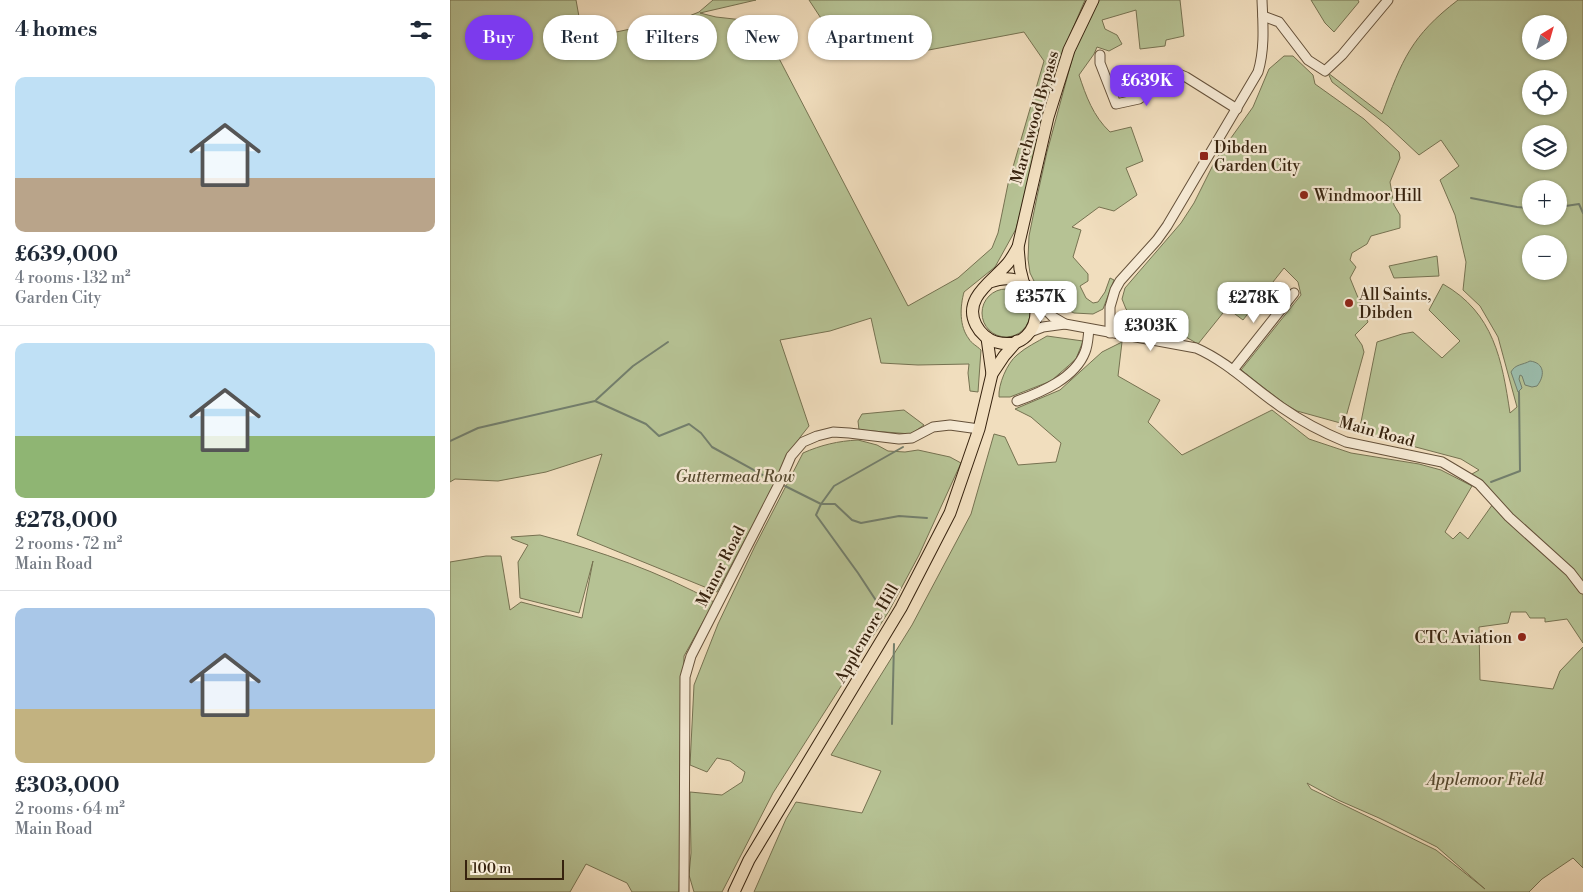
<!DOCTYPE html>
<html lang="en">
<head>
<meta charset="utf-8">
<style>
	:root { --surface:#fff; --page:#f6f6f7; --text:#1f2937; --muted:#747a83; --line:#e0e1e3; --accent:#7c3aed }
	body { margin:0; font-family:"Libre Bodoni",serif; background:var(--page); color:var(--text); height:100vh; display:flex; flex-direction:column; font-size:19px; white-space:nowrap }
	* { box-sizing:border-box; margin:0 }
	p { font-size:16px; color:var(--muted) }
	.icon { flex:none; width:28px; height:28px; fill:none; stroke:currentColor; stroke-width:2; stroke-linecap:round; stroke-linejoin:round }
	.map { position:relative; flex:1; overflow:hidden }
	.panel { display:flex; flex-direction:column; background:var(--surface); width:450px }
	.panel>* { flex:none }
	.hud { position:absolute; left:15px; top:15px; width:475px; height:45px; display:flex; gap:10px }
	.needle { width:32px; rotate:37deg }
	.buttons { position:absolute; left:1072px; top:15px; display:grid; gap:10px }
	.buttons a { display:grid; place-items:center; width:45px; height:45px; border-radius:50%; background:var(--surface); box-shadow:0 1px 4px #0004; font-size:25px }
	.scale { position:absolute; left:15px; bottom:12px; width:99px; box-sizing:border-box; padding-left:5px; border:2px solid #36220e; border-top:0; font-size:14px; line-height:18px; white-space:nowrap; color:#36220e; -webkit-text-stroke:4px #f6ead5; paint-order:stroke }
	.price { position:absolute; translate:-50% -42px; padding:0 11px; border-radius:10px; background:#fff; color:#222; font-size:16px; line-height:32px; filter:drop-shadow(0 1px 2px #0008) }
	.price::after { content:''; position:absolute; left:50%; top:30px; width:15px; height:11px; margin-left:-8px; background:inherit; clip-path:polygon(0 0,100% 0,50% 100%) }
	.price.active { background:var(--accent); color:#fff }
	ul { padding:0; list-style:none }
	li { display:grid; align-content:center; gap:10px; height:265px; padding:0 15px }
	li+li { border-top:1px solid var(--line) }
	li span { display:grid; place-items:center; height:155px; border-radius:10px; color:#555 }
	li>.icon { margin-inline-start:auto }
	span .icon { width:90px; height:90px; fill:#fffc; stroke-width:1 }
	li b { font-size:21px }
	h2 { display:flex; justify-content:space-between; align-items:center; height:60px; padding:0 15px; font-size:21px }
	.pill { padding:0 18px; border-radius:22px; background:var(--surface); box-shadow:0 1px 4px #0004; font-size:18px; line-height:45px }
	.pill.active { background:var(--accent); color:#fff }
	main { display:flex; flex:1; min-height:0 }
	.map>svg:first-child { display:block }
	.green { fill:#b6c294; stroke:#767251; fill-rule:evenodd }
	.water { fill:#9bbdad; stroke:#737f6d }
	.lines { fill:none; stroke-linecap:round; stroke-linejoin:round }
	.stream { stroke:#737f6d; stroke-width:2 }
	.minor-casing { stroke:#65513a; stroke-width:11 }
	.major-casing { stroke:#36220e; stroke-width:13 }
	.minor { stroke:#f6ead5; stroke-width:9 }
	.major { stroke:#f1debe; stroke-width:11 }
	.poi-dot { fill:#8f2418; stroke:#f6ead5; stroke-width:2 }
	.labels { text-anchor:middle; stroke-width:4.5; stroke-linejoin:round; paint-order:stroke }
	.street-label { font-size:16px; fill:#36220e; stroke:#f6ead5 }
	.poi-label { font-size:16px; fill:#36220e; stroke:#f6ead5; text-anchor:start }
	.park-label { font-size:16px; font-style:italic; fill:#564a30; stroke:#f6ead5 }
</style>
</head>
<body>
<main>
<section class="panel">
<h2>4 homes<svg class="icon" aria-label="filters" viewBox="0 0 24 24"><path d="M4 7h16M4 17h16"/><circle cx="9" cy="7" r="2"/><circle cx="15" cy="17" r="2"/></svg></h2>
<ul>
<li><span style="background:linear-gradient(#bfe0f5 65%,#b9a48a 0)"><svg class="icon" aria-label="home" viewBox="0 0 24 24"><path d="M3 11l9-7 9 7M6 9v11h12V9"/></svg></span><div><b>£639,000</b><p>4 rooms · 132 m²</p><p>Garden City</p></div></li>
<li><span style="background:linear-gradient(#bfe0f5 60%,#8fb573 0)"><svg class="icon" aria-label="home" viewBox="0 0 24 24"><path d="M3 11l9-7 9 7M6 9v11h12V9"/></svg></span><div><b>£278,000</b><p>2 rooms · 72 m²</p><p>Main Road</p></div></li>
<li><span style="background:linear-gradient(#a9c7e8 65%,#c2b280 0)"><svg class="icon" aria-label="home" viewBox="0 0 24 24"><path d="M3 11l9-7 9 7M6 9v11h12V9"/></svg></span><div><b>£303,000</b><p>2 rooms · 64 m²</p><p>Main Road</p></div></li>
</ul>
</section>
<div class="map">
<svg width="1133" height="892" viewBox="0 0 1133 892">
	<rect width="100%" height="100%" fill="#f1debe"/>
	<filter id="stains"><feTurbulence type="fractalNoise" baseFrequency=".004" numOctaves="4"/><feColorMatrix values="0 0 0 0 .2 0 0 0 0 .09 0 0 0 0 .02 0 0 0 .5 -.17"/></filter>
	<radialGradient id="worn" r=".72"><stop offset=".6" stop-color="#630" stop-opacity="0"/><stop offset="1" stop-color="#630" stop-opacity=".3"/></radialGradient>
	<g class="green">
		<path d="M0,0H126L133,39L190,27L217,25L249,12L263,0H306L250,13L266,17L311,22L331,25L338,39L321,37L322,45L458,306L508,278L542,248L548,233L558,184L594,61L574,32L447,56L426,49L404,33L378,29L359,0H635L614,49L566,229L545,267L514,292C510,307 509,326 519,339C521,343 527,346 531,350L528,392L520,391L518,373L519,364L468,365L431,363L421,318L380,331L330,340L359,426L351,436L332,470L267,592L127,535L152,454L96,472L48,481L5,479L0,482Z"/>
		<path d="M648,0H730L734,36L716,40L715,46L690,49L686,10L652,20L655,29L667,35L672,44L659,51L647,47L644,54L629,75C636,96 643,116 660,132L681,127L693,161L676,168L687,195L664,211L649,207L622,227L631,230L623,257L638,274V281L630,286L636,298L643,303L648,302L655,292L660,278L664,280L653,309L643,314L624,313L605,304L586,285L580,273L578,259L579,236L587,197L597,152L624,52Z"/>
		<path d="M861,0H908L909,2L884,32L875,23Z"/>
		<path d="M1008,0H1133V643L1117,619L1095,622V618H1080L1076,612H1061L1058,623L1029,627L1030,680L1103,689L1110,671L1133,647V868L1123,858L1092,879L1079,892H304L336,819L346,802L412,813L431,771L381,755L462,625L521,514L544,434L555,437L568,465L606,462L611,443L581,417L565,409L610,390L652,352L672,342L668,376L710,400L698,422L732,455L822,410L859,439L901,453L969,464L991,470L1022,486L995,532L1003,539L1010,532L1018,539L1045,501L1071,522L1022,474L1029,470L1011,459L909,432L927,342L952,334L963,332L992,358L1010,341L979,310L993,284C1044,313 1052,360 1060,413L1067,407L1048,337L1030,306L1013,290L1016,262L1005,215L990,180L1009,166L991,140L969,155L938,126L882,82L878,73L932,114C952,60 961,36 1008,0ZM1081,24H1109V51H1081ZM1081,79H1109V106H1081ZM1081,134H1109V161H1081ZM1081,189H1109V216H1081ZM1081,244H1109V271H1081ZM857,783L888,800L929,818L987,847L1035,889L986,850L861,789Z"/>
		<path d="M834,56H843L863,75L865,84L914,119L949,152L950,158L940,182L944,205L950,215V228L921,236L917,244L902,253L900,260L906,267L900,278L918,322L905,335L912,345L914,352L894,424L847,411L835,404L791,370L851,295L848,282L834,268L793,320L777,308L748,344L729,333L684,317L676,309L672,299L675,288L731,223L744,203L766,159L803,107L819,69Z"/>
		<path d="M987,256L989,276L944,278L939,266Z"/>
		<circle cx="556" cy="313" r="24"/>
		<path d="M597,336L633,341L626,359L601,381L560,397H549C548,385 557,363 567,355C576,347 587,342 597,336Z"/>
		<path d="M454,410L474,425L461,434L409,430L408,421L412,414Z"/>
		<path d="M408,440L427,445L438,451L455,452L468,450L500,457L511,463L469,555L439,611L323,793L272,892H244L239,875L241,853L240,792L272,795L292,782L295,772L280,761L267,758L257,772L240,765L244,685L268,624L305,546L353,453C371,445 388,441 408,440Z"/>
		<path d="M90,535C150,551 210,572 264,602L234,656L229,892H182L177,883L136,864L120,892H0V562L36,556H51L60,610L71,602L132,618L143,561L129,613L70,598L68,562L78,545L62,539L61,537Z"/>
	</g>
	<path class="water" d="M1080,361C1095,363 1095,376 1087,386L1082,387L1075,385L1072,376L1070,375L1069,379L1072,388L1068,392L1061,372C1065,364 1073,365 1080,361Z"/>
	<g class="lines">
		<g class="stream">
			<path d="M1021,198L1067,207L1081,208"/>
			<path d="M1109,207L1129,204L1133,213"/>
			<path d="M146,400L183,366L218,342"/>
			<path d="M0,441L28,428L145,401L196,424L209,436L239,424L251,433L262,447L324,481"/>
			<path d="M1041,482L1070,471L1069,392"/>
			<path d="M335,486L371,504L366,515L408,573L429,605"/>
			<path d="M371,504L384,486L453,447"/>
			<path d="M372,504H385L402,520L411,523L449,516L477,518"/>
			<path d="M442,724L444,644"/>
		</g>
		<defs>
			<g id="minor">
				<path d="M813,16L829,22L858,60L875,71L892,55L938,0"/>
				<path d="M650,55V63L666,104L689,99L724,72L736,77L787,109"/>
				<path d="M585,299L603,317L615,324L746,348C778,362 802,387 831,407C851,421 874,433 896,442L992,462L1029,484L1059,517L1120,572L1133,589"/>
				<path d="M580,332L593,327L615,324"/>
				<path d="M660,333V307L665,290L670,281L707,240L717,226L808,72C815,49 813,24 812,0"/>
				<path d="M783,370L844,293"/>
				<path d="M567,401C592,392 625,378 635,352C638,345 638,337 639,329"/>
				<path d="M234,892L235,677L241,656L329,484L341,456L353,442L367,436L383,432L399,433L449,439L462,438L483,427L500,425L529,429"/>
			</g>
			<g id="major">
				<path d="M540,282C601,260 600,357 546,342C538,340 530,333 526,325C512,298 543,281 558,263C562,258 565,252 568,247"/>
				<path d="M574,285L570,269L568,247L598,117L619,50L643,0"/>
				<path d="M537,338L542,374"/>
				<path d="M284,892L299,860L451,608L500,513L529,429L542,374L554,356L567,341"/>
			</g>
		</defs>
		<use href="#minor" class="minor-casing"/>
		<use href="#major" class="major-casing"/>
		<use href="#minor" class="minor"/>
		<use href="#major" class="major"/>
	</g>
	<g class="poi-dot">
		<rect x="749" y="151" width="10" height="10" rx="2.5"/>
		<circle cx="854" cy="195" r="5"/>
		<circle cx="899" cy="303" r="5"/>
		<circle cx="1072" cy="637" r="5"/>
	</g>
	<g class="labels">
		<g class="street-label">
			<text transform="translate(584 117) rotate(-74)" y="6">Marchwood Bypass</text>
			<text transform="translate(927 431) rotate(15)" y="6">Main Road</text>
			<text transform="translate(270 566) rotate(-63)" y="6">Manor Road</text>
			<text transform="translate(416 633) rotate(-60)" y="6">Applemore Hill</text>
		</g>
		<g class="poi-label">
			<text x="764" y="153">Dibden<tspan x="764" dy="18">Garden City</tspan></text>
			<text x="864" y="201">Windmoor Hill</text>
			<text x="909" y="300">All Saints,<tspan x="909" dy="18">Dibden</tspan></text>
			<text x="1062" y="643" text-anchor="end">CTC Aviation</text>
		</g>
		<g class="park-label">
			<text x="285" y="482">Guttermead Row</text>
			<text x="1035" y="785">Applemoor Field</text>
		</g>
	</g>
	<rect width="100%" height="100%" filter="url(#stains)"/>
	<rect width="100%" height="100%" fill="url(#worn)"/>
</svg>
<div class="buttons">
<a><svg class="needle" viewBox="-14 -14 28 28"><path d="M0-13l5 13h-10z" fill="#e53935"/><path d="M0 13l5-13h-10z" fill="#747a83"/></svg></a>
<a><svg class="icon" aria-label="locate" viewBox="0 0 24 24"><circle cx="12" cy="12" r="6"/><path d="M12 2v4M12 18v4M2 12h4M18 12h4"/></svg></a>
<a><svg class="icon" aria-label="layers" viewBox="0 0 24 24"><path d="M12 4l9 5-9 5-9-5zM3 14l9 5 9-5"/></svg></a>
<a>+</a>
<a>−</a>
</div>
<div class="scale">100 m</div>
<b class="price active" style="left:697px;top:107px">£639K</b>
<b class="price" style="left:591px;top:323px">£357K</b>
<b class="price" style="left:804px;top:324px">£278K</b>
<b class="price" style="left:701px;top:352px">£303K</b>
<div class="hud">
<a class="pill active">Buy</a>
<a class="pill">Rent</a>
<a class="pill">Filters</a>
<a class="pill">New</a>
<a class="pill">Apartment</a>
</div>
</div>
</main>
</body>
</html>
